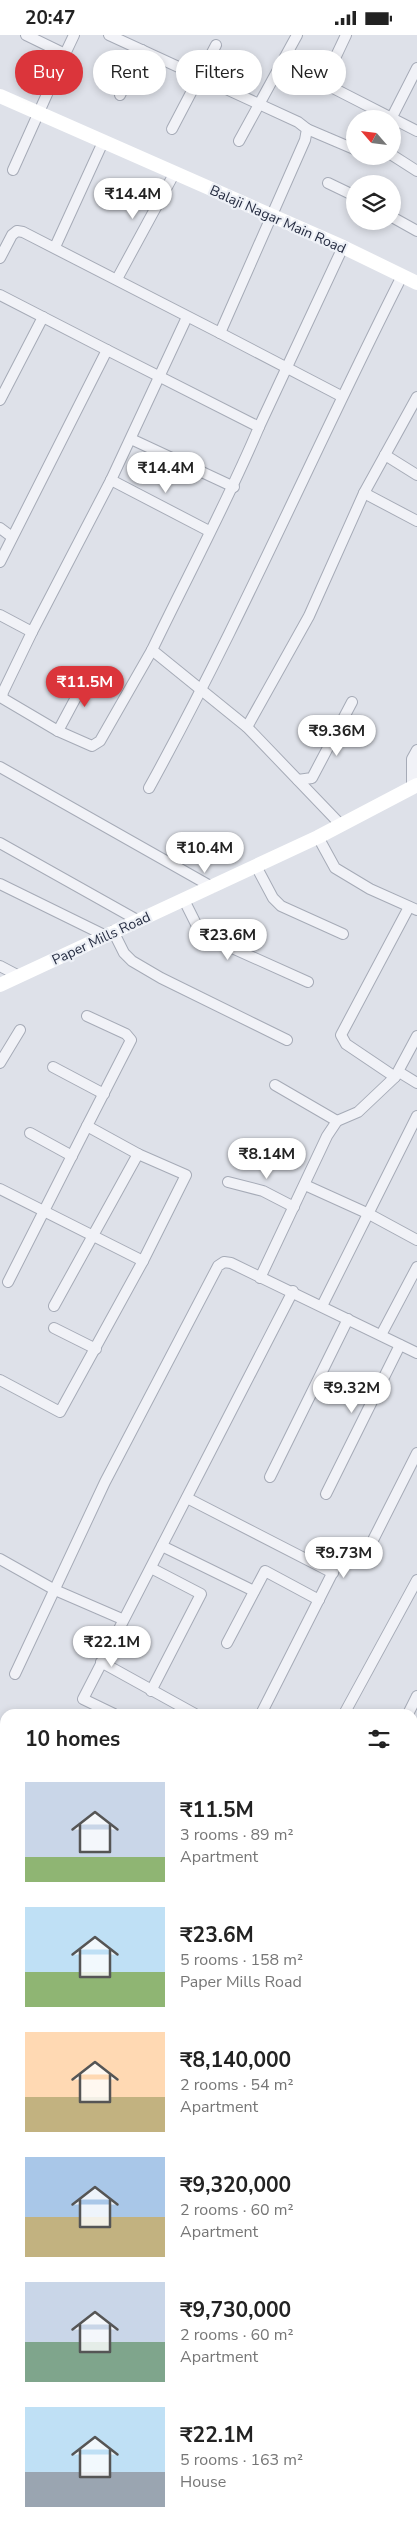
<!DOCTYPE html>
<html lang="en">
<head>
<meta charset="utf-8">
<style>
	:root { --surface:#fff; --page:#f6f6f6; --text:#222; --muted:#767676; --accent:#db353b }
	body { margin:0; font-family:"Nunito Sans",sans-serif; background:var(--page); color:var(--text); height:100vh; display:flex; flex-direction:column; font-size:19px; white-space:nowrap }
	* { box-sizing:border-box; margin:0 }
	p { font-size:16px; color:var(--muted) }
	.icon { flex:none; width:28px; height:28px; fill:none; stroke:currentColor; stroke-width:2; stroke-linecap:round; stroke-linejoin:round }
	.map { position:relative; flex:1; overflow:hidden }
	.drawer { position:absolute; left:0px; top:1674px; width:418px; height:821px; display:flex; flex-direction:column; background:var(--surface); border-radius:15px 15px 0 0; box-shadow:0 2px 8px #0003 }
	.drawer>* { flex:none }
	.guide { position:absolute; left:15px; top:15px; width:388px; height:45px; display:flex; gap:10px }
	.needle { width:32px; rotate:298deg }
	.tools { position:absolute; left:346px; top:75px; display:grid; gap:10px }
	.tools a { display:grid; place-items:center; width:55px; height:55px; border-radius:50%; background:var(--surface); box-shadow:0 2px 8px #0003; font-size:25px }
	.price { position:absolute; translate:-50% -42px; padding:0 11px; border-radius:18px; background:#fff; color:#222; font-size:16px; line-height:32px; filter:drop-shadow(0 1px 2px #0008) }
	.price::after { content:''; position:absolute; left:50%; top:30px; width:15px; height:11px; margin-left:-8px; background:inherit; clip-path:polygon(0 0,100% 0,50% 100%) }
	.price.on { background:var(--accent); color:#fff }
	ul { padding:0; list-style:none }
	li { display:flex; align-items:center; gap:15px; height:125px; padding:0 25px }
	li span { display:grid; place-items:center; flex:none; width:140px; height:100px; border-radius:0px; color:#555 }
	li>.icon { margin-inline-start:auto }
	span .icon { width:60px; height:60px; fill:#fffc; stroke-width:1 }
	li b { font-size:21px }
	h2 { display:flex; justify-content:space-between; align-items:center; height:60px; padding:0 25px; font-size:21px }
	.pill { padding:0 18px; border-radius:22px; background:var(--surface); box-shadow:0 2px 8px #0003; font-size:18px; line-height:45px }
	.pill.on { background:var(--accent); color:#fff }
	.status { display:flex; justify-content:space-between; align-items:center; height:35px; padding:0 25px; background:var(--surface); direction:ltr }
	.status svg { height:14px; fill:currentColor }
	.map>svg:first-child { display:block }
	.green { fill:#c1d4be }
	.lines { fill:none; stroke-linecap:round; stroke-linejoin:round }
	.street-casing { stroke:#a6abb7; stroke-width:12 }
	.street { stroke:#f1f2f7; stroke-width:10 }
	.secondary { stroke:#fff; stroke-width:14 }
	.labels { text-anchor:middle; stroke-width:4.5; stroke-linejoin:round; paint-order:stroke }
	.street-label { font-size:14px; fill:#252c41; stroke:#edf0f6 }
</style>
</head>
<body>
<div class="status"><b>20:47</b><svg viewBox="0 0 49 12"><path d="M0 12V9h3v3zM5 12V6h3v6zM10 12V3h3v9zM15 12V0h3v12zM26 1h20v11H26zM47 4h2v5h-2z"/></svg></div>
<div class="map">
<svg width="417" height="2494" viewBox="0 0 417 2494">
	<rect width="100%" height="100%" fill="#dee1e9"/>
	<path class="green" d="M0,1951L5,1954V2016L0,2025Z"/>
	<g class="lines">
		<defs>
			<g id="street">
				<path d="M346,0L328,38L331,52L417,96"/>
				<path d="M65,19L74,0"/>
				<path d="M281,28L331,52"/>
				<path d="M120,60L142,15"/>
				<path d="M392,82L417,33"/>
				<path d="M172,94L216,10"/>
				<path d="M307,94L354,114"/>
				<path d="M239,106L297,0"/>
				<path d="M392,120L417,136"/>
				<path d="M13,135L65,19L26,0"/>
				<path d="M328,148L355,161"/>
				<path d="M392,182L417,196"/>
				<path d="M55,212L103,107"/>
				<path d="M0,223L12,200L17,196L23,197L220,298L305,105L307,94L298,87L109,0"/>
				<path d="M117,244L174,139"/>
				<path d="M0,260L107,315L0,527"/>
				<path d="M220,298L341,361"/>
				<path d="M107,315L259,392C227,468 188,540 152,615L247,692L341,790"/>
				<path d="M0,365L43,282"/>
				<path d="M259,392L343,212"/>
				<path d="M131,404L234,452"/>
				<path d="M385,420L417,440"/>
				<path d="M111,445L209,496"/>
				<path d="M364,458L417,486"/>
				<path d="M0,493L12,502"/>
				<path d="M0,580L32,597L111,445L187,282"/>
				<path d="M32,597L3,657L2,663L58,696L92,711L100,706L152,615"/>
				<path d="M247,692L309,581L364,458L417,362"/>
				<path d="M58,696L89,638"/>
				<path d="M0,732L212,852"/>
				<path d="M298,745L312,743L352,667"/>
				<path d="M412,751V724L417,715"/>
				<path d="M149,753C241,586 316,411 402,241"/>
				<path d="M318,802L335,833L370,854L417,875"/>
				<path d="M0,808L139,886"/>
				<path d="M256,831L273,863L281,871L343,899"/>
				<path d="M0,849L104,900"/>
				<path d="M184,865L201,899L308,947"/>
				<path d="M113,896L124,918L132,926L161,943L287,1005"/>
				<path d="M0,931L19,941"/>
				<path d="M87,981L126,999L131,1005L87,1091L138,1119L186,1140L143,1226"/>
				<path d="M0,1028L20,995"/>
				<path d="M53,1032L104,1059"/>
				<path d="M399,1037L417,1048"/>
				<path d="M395,1042L346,1009L341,1000L409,872"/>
				<path d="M275,1050L337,1086"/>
				<path d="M30,1098L72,1121"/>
				<path d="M228,1147L263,1156L294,1172"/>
				<path d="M305,1150L369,1179L417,1205"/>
				<path d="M0,1154L143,1226L60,1377L0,1345"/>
				<path d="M260,1243L327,1101L337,1086L358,1077L395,1042L417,1001"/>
				<path d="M8,1247L87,1091"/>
				<path d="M54,1271L138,1119"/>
				<path d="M322,1271L417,1081"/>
				<path d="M54,1293L96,1314"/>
				<path d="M381,1300L417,1232"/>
				<path d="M270,1442L348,1284"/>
				<path d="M326,1459L400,1310"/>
				<path d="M187,1463L333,1538"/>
				<path d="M162,1511L254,1556"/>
				<path d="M0,1524L55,1555L122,1584"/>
				<path d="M151,1533L201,1559L151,1656"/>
				<path d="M227,1608L265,1536L319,1565"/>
				<path d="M101,1627L195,1679"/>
				<path d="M15,1639L105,1447L218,1231L224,1227L231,1228L417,1318"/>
				<path d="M114,1679L83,1664L293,1256"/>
				<path d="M261,1679L345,1513L351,1510L369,1513L417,1418"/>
				<path d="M344,1679L417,1545"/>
				<path d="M408,1679L417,1661"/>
				<path d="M0,1770L5,1758"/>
				<path d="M0,1822L5,1824"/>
				<path d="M412,1824L417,1816"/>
				<path d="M0,1877L5,1879"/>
				<path d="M0,1938L5,1941"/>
				<path d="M412,1998L417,1989"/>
				<path d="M0,2053L5,2043"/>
				<path d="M412,2135L417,2137"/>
				<path d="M412,2152L417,2143"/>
				<path d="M0,2171L5,2173"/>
				<path d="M0,2213L5,2204"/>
				<path d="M0,2292L5,2284"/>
				<path d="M412,2292L417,2283"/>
				<path d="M412,2389L417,2391"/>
				<path d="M0,2401L5,2399"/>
				<path d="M44,2494L46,2490"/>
				<path d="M145,2494L147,2490"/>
				<path d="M237,2494L239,2490"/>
				<path d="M313,2494L315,2490"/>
				<path d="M385,2494L387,2490"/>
			</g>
		</defs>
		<use href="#street" class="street-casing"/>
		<use href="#street" class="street"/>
		<g class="secondary">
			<path d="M0,61L343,212L417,248"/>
			<path d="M0,950L318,802L417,750"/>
			<path d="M0,2279L5,2282"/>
			<path d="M412,2479L417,2482"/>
		</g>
	</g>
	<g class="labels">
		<g class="street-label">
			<text transform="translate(278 184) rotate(24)" y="5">Balaji Nagar Main Road</text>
			<text transform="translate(101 903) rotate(-25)" y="5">Paper Mills Road</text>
		</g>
	</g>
</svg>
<div class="tools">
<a><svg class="needle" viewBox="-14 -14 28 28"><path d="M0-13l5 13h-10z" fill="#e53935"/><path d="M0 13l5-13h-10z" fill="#767676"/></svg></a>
<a><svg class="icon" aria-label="layers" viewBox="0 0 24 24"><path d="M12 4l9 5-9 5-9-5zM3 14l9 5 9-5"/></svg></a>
</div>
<b class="price" style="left:133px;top:185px">₹14.4M</b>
<b class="price" style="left:166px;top:459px">₹14.4M</b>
<b class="price on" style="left:85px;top:673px">₹11.5M</b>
<b class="price" style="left:337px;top:722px">₹9.36M</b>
<b class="price" style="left:205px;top:839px">₹10.4M</b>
<b class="price" style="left:228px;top:926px">₹23.6M</b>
<b class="price" style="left:267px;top:1145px">₹8.14M</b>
<b class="price" style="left:352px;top:1379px">₹9.32M</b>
<b class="price" style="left:344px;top:1544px">₹9.73M</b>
<b class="price" style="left:112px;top:1633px">₹22.1M</b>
<div class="guide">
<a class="pill on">Buy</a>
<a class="pill">Rent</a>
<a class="pill">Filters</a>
<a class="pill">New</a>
</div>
<section class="drawer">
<h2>10 homes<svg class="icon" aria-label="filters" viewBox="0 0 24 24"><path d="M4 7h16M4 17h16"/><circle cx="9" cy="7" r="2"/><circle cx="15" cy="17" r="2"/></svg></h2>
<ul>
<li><span style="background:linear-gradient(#c9d6e8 75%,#8fb573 0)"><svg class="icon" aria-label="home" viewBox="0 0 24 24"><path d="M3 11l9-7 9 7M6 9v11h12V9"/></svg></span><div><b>₹11.5M</b><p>3 rooms · 89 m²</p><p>Apartment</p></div></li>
<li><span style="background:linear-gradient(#bfe0f5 65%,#8fb573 0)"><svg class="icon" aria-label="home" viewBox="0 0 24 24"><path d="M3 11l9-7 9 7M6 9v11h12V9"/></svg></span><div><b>₹23.6M</b><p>5 rooms · 158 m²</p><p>Paper Mills Road</p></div></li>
<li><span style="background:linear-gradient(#ffd9b3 65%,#c2b280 0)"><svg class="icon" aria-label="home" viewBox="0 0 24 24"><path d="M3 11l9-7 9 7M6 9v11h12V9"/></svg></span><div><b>₹8,140,000</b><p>2 rooms · 54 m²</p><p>Apartment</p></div></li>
<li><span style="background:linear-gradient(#a9c7e8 60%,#c2b280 0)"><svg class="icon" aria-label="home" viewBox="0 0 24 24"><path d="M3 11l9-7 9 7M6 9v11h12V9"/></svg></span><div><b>₹9,320,000</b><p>2 rooms · 60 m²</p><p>Apartment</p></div></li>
<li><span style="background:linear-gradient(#c9d6e8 60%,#7fa58c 0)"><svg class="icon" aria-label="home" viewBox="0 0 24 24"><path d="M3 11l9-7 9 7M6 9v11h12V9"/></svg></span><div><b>₹9,730,000</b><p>2 rooms · 60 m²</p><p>Apartment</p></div></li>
<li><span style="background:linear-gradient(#bfe0f5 65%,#9aa5b1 0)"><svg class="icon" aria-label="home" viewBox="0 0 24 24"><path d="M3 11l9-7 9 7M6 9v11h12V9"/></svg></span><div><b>₹22.1M</b><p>5 rooms · 163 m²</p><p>House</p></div></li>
</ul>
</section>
</div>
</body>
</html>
